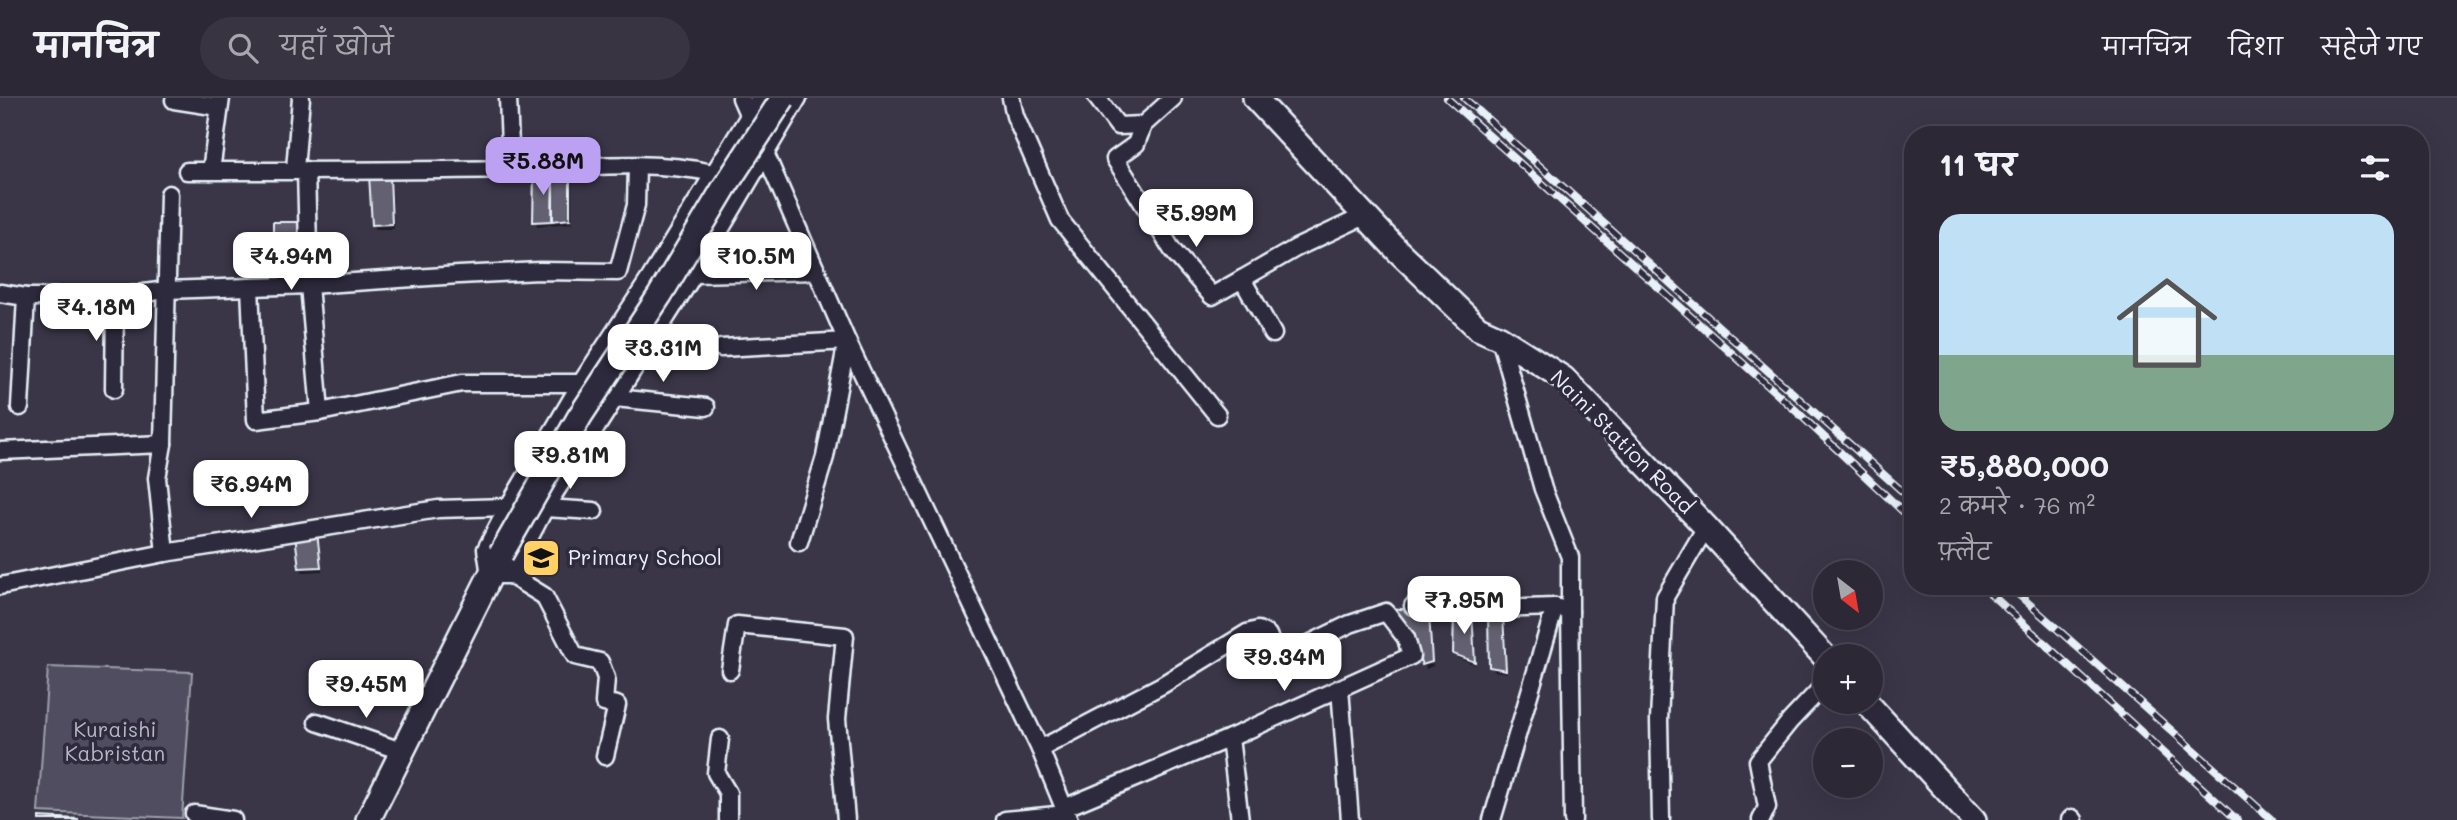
<!DOCTYPE html>
<html lang="hi">
<head>
<meta charset="utf-8">
<style>
	:root { --surface:#2c2836; --page:#383442; --text:#f1f3f6; --muted:#a6a6ad; --line:#484451; --accent:#bca0f2 }
	body { margin:0; font-family:Mali,"Playpen Sans Deva",sans-serif; background:var(--page); color:var(--text); height:100vh; display:flex; flex-direction:column; font-size:26px; white-space:nowrap }
	* { box-sizing:border-box; margin:0 }
	p { font-size:23px; color:var(--muted) }
	.icon { flex:none; width:38px; height:38px; fill:none; stroke:currentColor; stroke-width:2; stroke-linecap:round; stroke-linejoin:round }
	.map { position:relative; flex:1; overflow:hidden }
	.panel { position:absolute; left:1904px; top:28px; width:525px; height:469px; display:flex; flex-direction:column; background:var(--surface); border-radius:28px; box-shadow:0 7px 28px #0002,0 0 0 2px var(--line) }
	.panel>* { flex:none }
	.needle { width:46px; rotate:149deg }
	.buttons { position:absolute; left:1813px; top:462px; display:grid; gap:14px }
	.buttons a { display:grid; place-items:center; width:70px; height:70px; border-radius:50%; background:var(--surface); box-shadow:0 7px 28px #0002,0 0 0 2px var(--line); font-size:35px }
	.price { position:absolute; translate:-50% -60px; padding:0 16px; border-radius:14px; background:#fff; color:#222; font-size:23px; line-height:46px; filter:drop-shadow(0 2px 4px #0008) }
	.price::after { content:''; position:absolute; left:50%; top:42px; width:21px; height:16px; margin-left:-10px; background:inherit; clip-path:polygon(0 0,100% 0,50% 100%) }
	.price.selected { background:var(--accent); color:#111 }
	ul { padding:0; list-style:none }
	li { display:grid; align-content:center; gap:14px; height:371px; padding:0 35px }
	li span { display:grid; place-items:center; height:217px; border-radius:21px; color:#555 }
	li>.icon { margin-inline-start:auto }
	span .icon { width:126px; height:126px; fill:#fffc; stroke-width:1 }
	li b { font-size:30px }
	h2 { display:flex; justify-content:space-between; align-items:center; height:84px; padding:0 35px; font-size:30px }
	header { display:flex; align-items:center; gap:42px; box-sizing:border-box; height:98px; padding:0 35px; background:var(--surface); border-bottom:2px solid var(--line) }
	header strong { font-size:33px }
	nav { display:flex; gap:38px; margin-inline-start:auto; font-size:24px }
	.search { width:490px; height:63px; background:var(--page); display:flex; align-items:center; gap:18px; box-sizing:border-box; padding:0 24px; border-radius:38px; color:var(--muted); font-size:26px }
	.map>svg:first-child { display:block }
	.green { fill:#504e5f; stroke:#9ca0ac; stroke-width:2 }
	.shadow { fill:#0007 }
	.building { fill:#636171; stroke:#e8f1f8; stroke-width:2 }
	.lines { fill:none; stroke-linecap:round; stroke-linejoin:round }
	.street-casing { stroke:#e8f1f8; stroke-width:21 }
	.secondary-casing { stroke:#e8f1f8; stroke-width:28 }
	.street { stroke:#2f2a3d; stroke-width:16 }
	.secondary { stroke:#2f2a3d; stroke-width:23 }
	.rail-casing { stroke:#e8f1f8; stroke-width:8 }
	.rail { stroke:#2f2a3d; stroke-width:5; stroke-dasharray:16; stroke-linecap:butt }
	.secondary-bridge-casing { stroke:#e8f1f8; stroke-width:28; stroke-linecap:butt }
	.secondary-bridge { stroke:#2f2a3d; stroke-width:23 }
	.labels { text-anchor:middle; stroke-width:7; stroke-linejoin:round; paint-order:stroke }
	.street-label { font-size:21px; fill:#e8f1f8; stroke:#2f2a3d }
	.poi-label { font-size:21px; fill:#e8f1f8; stroke:#2f2a3d; text-anchor:start }
	.park-label { font-size:21px; fill:#b3b8c2; stroke:#2f2a3d }
</style>
</head>
<body>
<header>
<strong>मानचित्र</strong>
<div class="search"><svg class="icon" aria-label="search" viewBox="0 0 24 24"><circle cx="10" cy="10" r="6"/><path d="M15 15l6 6"/></svg>यहाँ खोजें</div>
<nav><a>मानचित्र</a><a>दिशा</a><a>सहेजे गए</a></nav>
</header>
<div class="map">
<svg width="2457" height="722" viewBox="0 0 2457 722">
	<rect width="100%" height="100%" fill="#3a3648"/>
	<filter id="ink" filterUnits="userSpaceOnUse"><feTurbulence type="fractalNoise" baseFrequency=".0143" numOctaves="2"/><feDisplacementMap in="SourceGraphic" scale="14" xChannelSelector="R" yChannelSelector="G"/><feConvolveMatrix kernelMatrix="1 2 1 2 8 2 1 2 1" color-interpolation-filters="sRGB"/></filter>
	<g filter="url(#ink)">
		<path class="green" d="M48,569L192,574L182,720L38,714Z"/>
		<g class="shadow">
			<path d="M569,74L572,78V125L537,128L535,123L536,76Z"/>
			<path d="M389,79L392,84L394,131H376L373,127Z"/>
			<path d="M301,126L306,161H277L275,156Z"/>
			<path d="M316,436L319,440L322,473L303,474L300,470Z"/>
			<path d="M1428,515L1431,520L1433,568L1426,571L1412,538Z"/>
			<path d="M1471,516L1473,520L1476,567L1457,560L1455,555Z"/>
			<path d="M1502,518L1505,522L1507,575L1494,573L1491,568Z"/>
		</g>
		<g class="building">
			<path d="M570,72V121L553,123V73Z"/>
			<path d="M553,73L552,123L533,124L534,74Z"/>
			<path d="M369,77H390L392,126L372,127Z"/>
			<path d="M273,124H302L304,157H273Z"/>
			<path d="M317,434L321,469L299,470L295,437Z"/>
			<path d="M1391,510L1429,514L1432,564L1422,567L1416,551Z"/>
			<path d="M1472,514L1475,564L1453,556L1454,515Z"/>
			<path d="M1503,516L1506,572L1489,569L1488,517Z"/>
			<path d="M39,719L78,721V722H39Z"/>
		</g>
		<g class="lines">
			<defs>
				<g id="street">
					<path d="M508,0L511,71"/>
					<path d="M741,0L847,243L1040,651L1069,722"/>
					<path d="M1011,0L1015,18L1060,122L1217,317"/>
					<path d="M1097,0L1118,28L1143,27"/>
					<path d="M1173,0L1143,27L1136,46L1115,61L1173,153L1212,198L1242,181L1273,236"/>
					<path d="M174,2L219,9"/>
					<path d="M295,71L301,0"/>
					<path d="M306,72L309,187L320,314"/>
					<path d="M187,73C295,73 403,73 511,71C577,70 649,61 713,75"/>
					<path d="M211,73L221,0"/>
					<path d="M694,176L817,173"/>
					<path d="M1242,181L1296,150L1364,118"/>
					<path d="M250,189L256,322L320,314L462,285H581"/>
					<path d="M0,195L26,199L20,309"/>
					<path d="M26,199H115L166,192L309,187L459,177L539,173L618,174L636,107L637,69"/>
					<path d="M721,250L847,243L825,359L799,444"/>
					<path d="M114,291L115,199"/>
					<path d="M615,300L706,309"/>
					<path d="M163,346L169,96"/>
					<path d="M0,353L163,346L157,380L165,455"/>
					<path d="M545,410L594,413"/>
					<path d="M510,477L545,410L694,176L798,0"/>
					<path d="M0,488L165,455L438,411L508,409"/>
					<path d="M1413,508L1455,512L1555,509"/>
					<path d="M1570,513L1573,722"/>
					<path d="M730,572L737,527L845,538L837,621L846,722"/>
					<path d="M1340,590L1350,722"/>
					<path d="M317,624L404,654"/>
					<path d="M1230,640L1240,722"/>
					<path d="M720,641L716,675L728,695V722"/>
					<path d="M1040,651L1162,587L1247,535L1258,532L1268,537L1278,562"/>
					<path d="M605,658L617,607L604,605L606,580L600,564L575,558L544,498L510,477H490L486,451L508,409L581,285L650,180L760,0"/>
					<path d="M1064,710L1230,640L1411,558L1406,540L1386,514L1350,526L1266,567"/>
					<path d="M194,716L233,722"/>
					<path d="M1005,722L1066,716"/>
					<path d="M1492,722L1555,509L1570,513V459L1543,391L1500,240"/>
					<path d="M1661,722L1659,622L1665,499L1706,429"/>
					<path d="M1761,722L1767,709L1758,663L1790,623L1825,586"/>
					<path d="M2070,722L2072,720L2074,722"/>
				</g>
				<g id="secondary">
					<path d="M1255,0L1398,153L1478,230L1500,240L1563,280L1706,429L1825,559"/>
					<path d="M1866,604L1974,722"/>
					<path d="M368,722L501,456"/>
				</g>
			</defs>
			<use href="#street" class="street-casing"/>
			<use href="#secondary" class="secondary-casing"/>
			<use href="#street" class="street"/>
			<use href="#secondary" class="secondary"/>
			<defs>
				<g id="rail">
					<path d="M1447,0L1793,310L1913,423"/>
					<path d="M1464,0L1913,403"/>
					<path d="M1982,488L2237,722"/>
					<path d="M2009,488L2272,722"/>
				</g>
			</defs>
			<use href="#rail" class="rail-casing"/>
			<use href="#rail" class="rail"/>
			<defs>
				<path id="secondary-bridge" d="M501,456L580,318L660,197L724,90L783,0"/>
			</defs>
			<use href="#secondary-bridge" class="secondary-bridge-casing"/>
			<use href="#secondary-bridge" class="secondary-bridge"/>
		</g>
	</g>
	<defs>
		<symbol id="school-square" viewBox="-11 -11 22 22"><rect x="-9" y="-9" width="18" height="18" rx="4" fill="#ffd166" stroke="#2f2a3d"/><path d="M0-5L7-2L0 1L-7-2ZM-4 1L0 2.5L4 1V4Q0 6-4 4Z" fill="#111"/></symbol>
	</defs>
	<g fill-rule="evenodd">
		<use href="#school-square" x="519" y="438" width="44" height="44"/>
	</g>
	<g class="labels">
		<g class="street-label">
			<text transform="translate(1622 344) rotate(45)" y="7">Naini Station Road</text>
		</g>
		<g class="poi-label">
			<text x="568" y="467">Primary School</text>
		</g>
		<g class="park-label">
			<text x="115" y="639">Kuraishi<tspan x="115" dy="24">Kabristan</tspan></text>
		</g>
	</g>
</svg>
<div class="buttons">
<a><svg class="needle" viewBox="-14 -14 28 28"><path d="M0-13l5 13h-10z" fill="#e53935"/><path d="M0 13l5-13h-10z" fill="#a6a6ad"/></svg></a>
<a>+</a>
<a>−</a>
</div>
<b class="price selected" style="left:543px;top:99px">₹5.88M</b>
<b class="price" style="left:1196px;top:151px">₹5.99M</b>
<b class="price" style="left:291px;top:194px">₹4.94M</b>
<b class="price" style="left:756px;top:194px">₹10.5M</b>
<b class="price" style="left:96px;top:245px">₹4.18M</b>
<b class="price" style="left:663px;top:286px">₹3.31M</b>
<b class="price" style="left:570px;top:393px">₹9.81M</b>
<b class="price" style="left:251px;top:422px">₹6.94M</b>
<b class="price" style="left:1464px;top:538px">₹7.95M</b>
<b class="price" style="left:1284px;top:595px">₹9.34M</b>
<b class="price" style="left:366px;top:622px">₹9.45M</b>
<section class="panel">
<h2>11 घर<svg class="icon" aria-label="filters" viewBox="0 0 24 24"><path d="M4 7h16M4 17h16"/><circle cx="9" cy="7" r="2"/><circle cx="15" cy="17" r="2"/></svg></h2>
<ul>
<li><span style="background:linear-gradient(#bfe0f5 65%,#7fa58c 0)"><svg class="icon" aria-label="home" viewBox="0 0 24 24"><path d="M3 11l9-7 9 7M6 9v11h12V9"/></svg></span><div><b>₹5,880,000</b><p>2 कमरे · 76 m²</p><p>फ़्लैट</p></div></li>
</ul>
</section>
</div>
</body>
</html>
